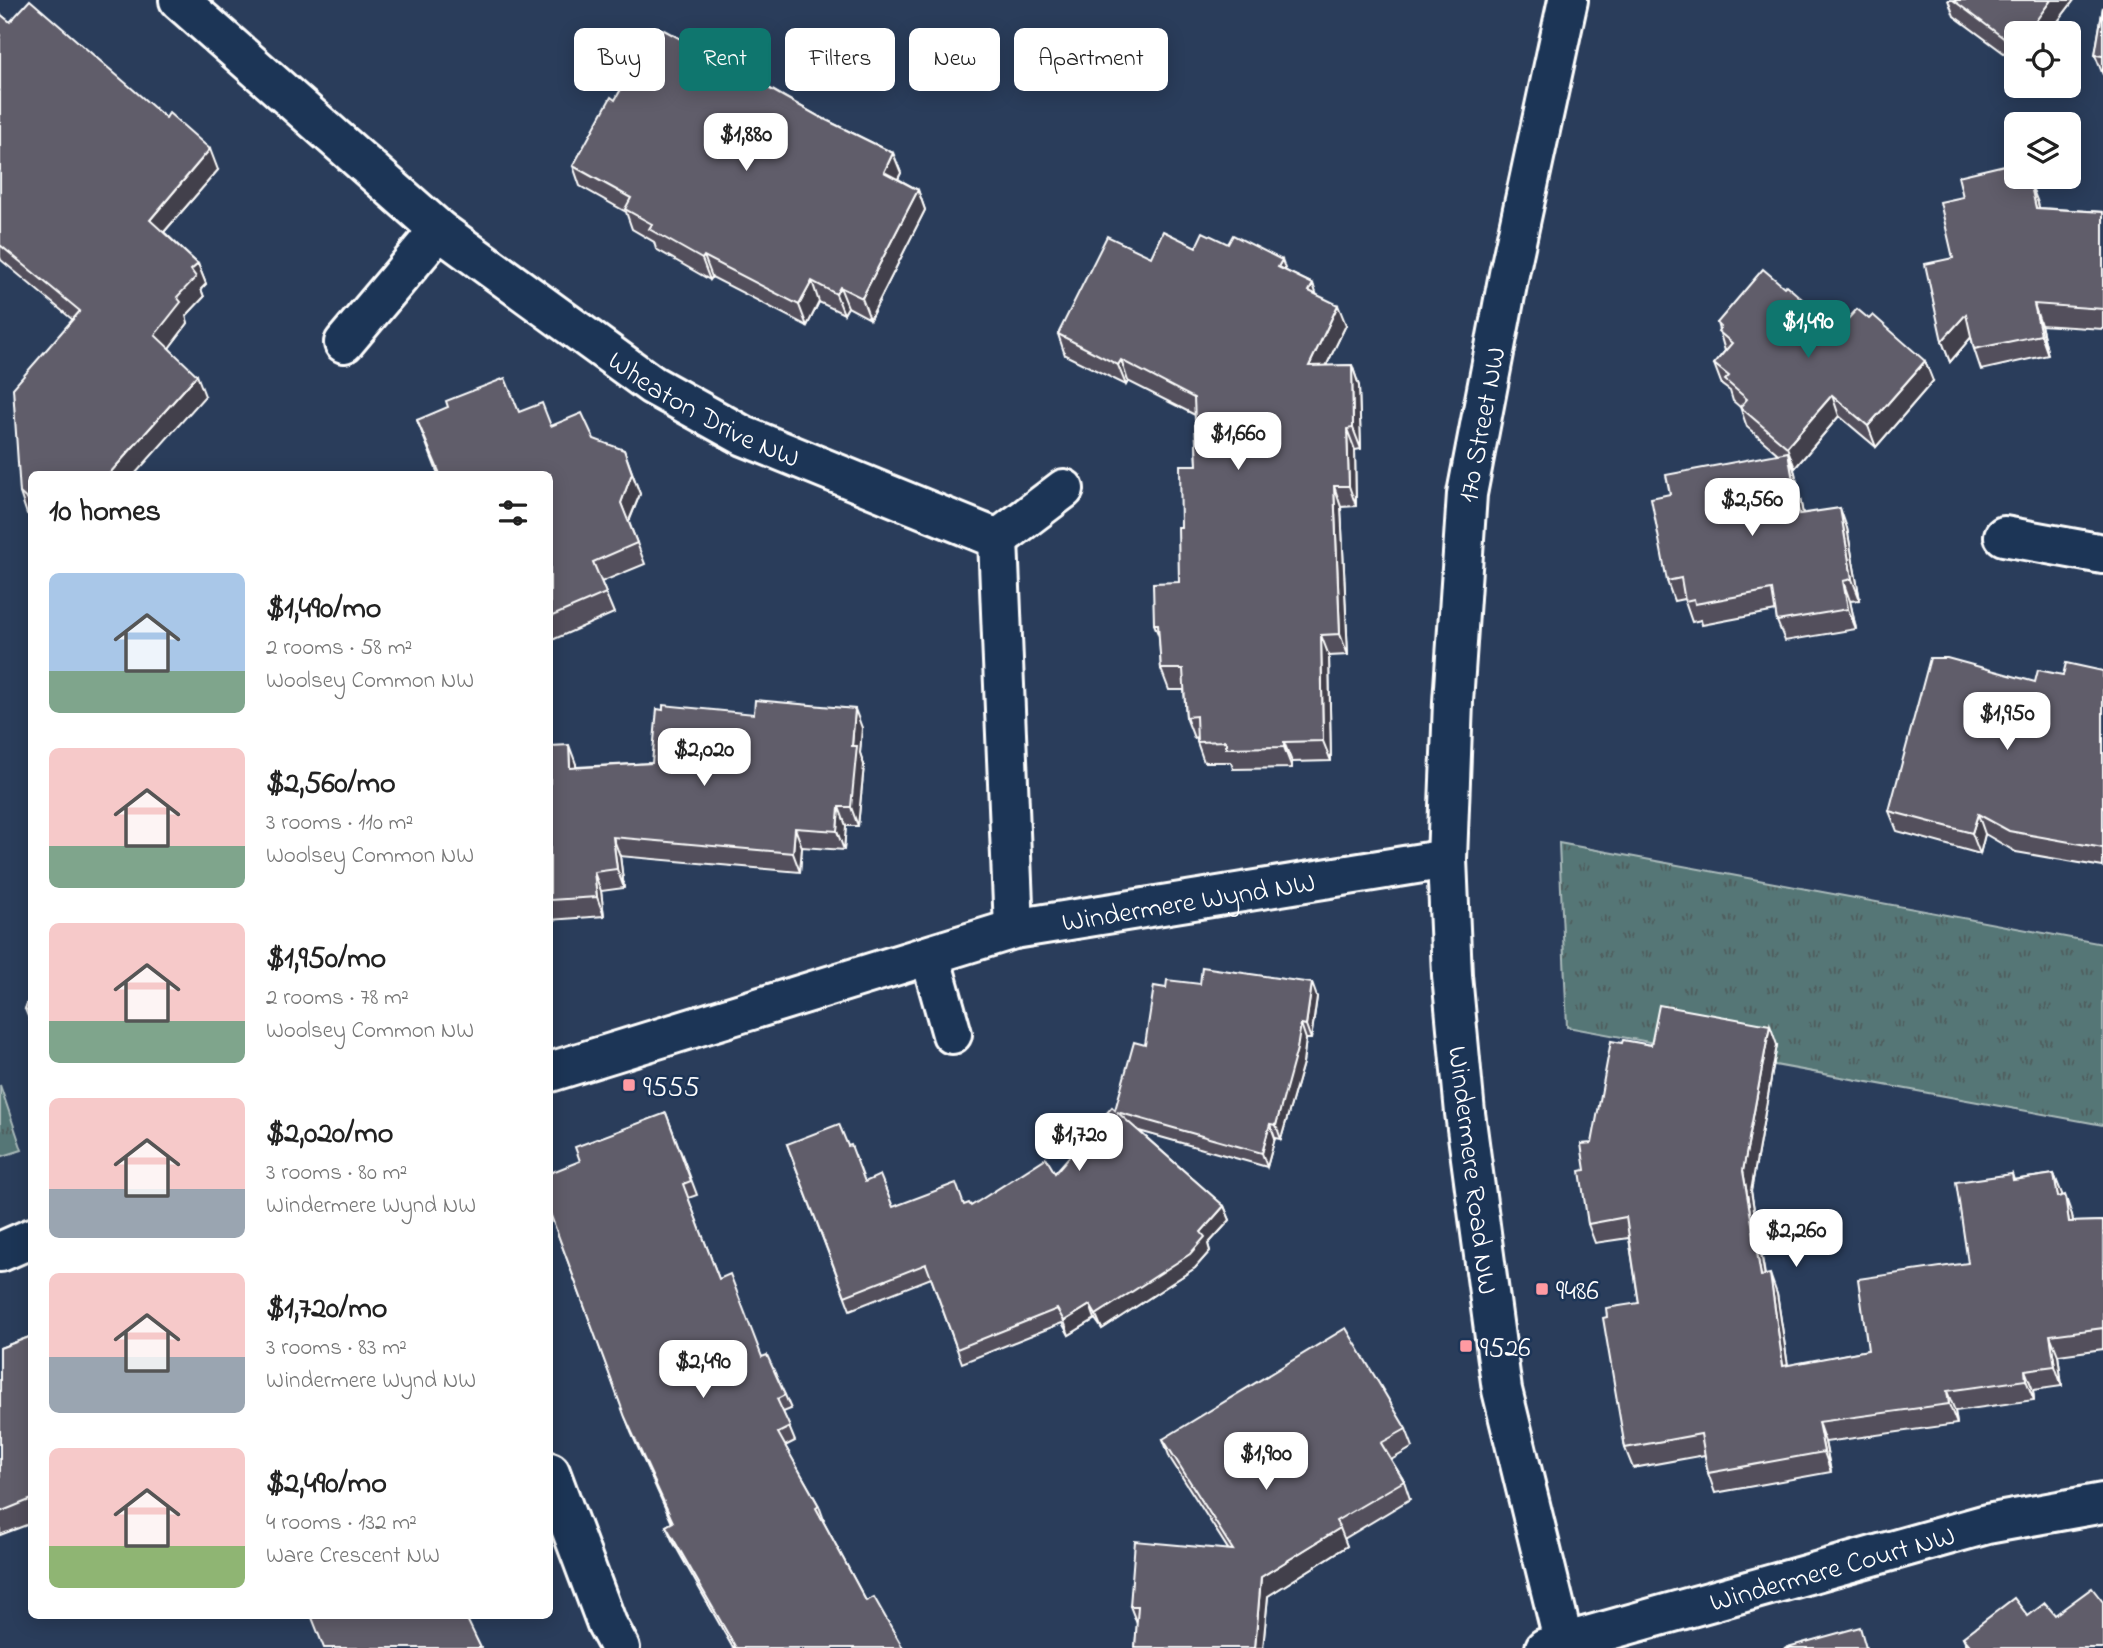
<!DOCTYPE html>
<html lang="en">
<head>
<meta charset="utf-8">
<style>
	:root { --surface:#fff; --page:#f2f2f2; --text:#222; --muted:#767676; --accent:#0f766e }
	body { margin:0; font-family:"Indie Flower",sans-serif; background:var(--page); color:var(--text); height:100vh; display:flex; flex-direction:column; font-size:26px; white-space:nowrap }
	* { box-sizing:border-box; margin:0 }
	p { font-size:23px; color:var(--muted) }
	.icon { flex:none; width:38px; height:38px; fill:none; stroke:currentColor; stroke-width:2; stroke-linecap:round; stroke-linejoin:round }
	.map { position:relative; flex:1; overflow:hidden }
	.sheet { position:absolute; left:28px; top:471px; width:525px; height:1148px; display:flex; flex-direction:column; background:var(--surface); border-radius:10px; box-shadow:0 4px 18px #0003 }
	.sheet>* { flex:none }
	.banner { position:absolute; left:574px; top:28px; width:665px; height:63px; display:flex; gap:14px }
	.buttons { position:absolute; left:2004px; top:21px; display:grid; gap:14px }
	.buttons a { display:grid; place-items:center; width:77px; height:77px; border-radius:10px; background:var(--surface); box-shadow:0 4px 18px #0003; font-size:35px }
	.price { position:absolute; translate:-50% -60px; padding:0 16px; border-radius:14px; background:#fff; color:#222; font-size:23px; line-height:46px; filter:drop-shadow(0 2px 4px #0008) }
	.price::after { content:''; position:absolute; left:50%; top:42px; width:21px; height:16px; margin-left:-10px; background:inherit; clip-path:polygon(0 0,100% 0,50% 100%) }
	.price.active { background:var(--accent); color:#fff }
	ul { padding:0; list-style:none }
	li { display:flex; align-items:center; gap:21px; height:175px; padding:0 21px }
	li span { display:grid; place-items:center; flex:none; width:196px; height:140px; border-radius:10px; color:#555 }
	li>.icon { margin-inline-start:auto }
	span .icon { width:84px; height:84px; fill:#fffc; stroke-width:1 }
	li b { font-size:30px }
	h2 { display:flex; justify-content:space-between; align-items:center; height:84px; padding:0 21px; font-size:30px }
	.tag { padding:0 24px; border-radius:10px; background:var(--surface); box-shadow:0 4px 18px #0003; font-size:24px; line-height:63px }
	.tag.active { background:var(--accent); color:#fff }
	.map>svg:first-child { display:block }
	.park { fill:url(#park-tufts); stroke:#aababa; stroke-width:2 }
	.lines { fill:none; stroke-linecap:round; stroke-linejoin:round }
	.minor-casing { stroke:#fff; stroke-width:44 }
	.minor { stroke:#1d3557; stroke-width:38 }
	.wall { fill:#53505c; stroke:#fff; stroke-width:2 }
	.shaded-wall { fill:#43414b; stroke:#fff; stroke-width:2 }
	.building { fill:#605d6b; stroke:#fff; stroke-width:2 }
	.poi-dot { fill:#ff9aa2; stroke:#1d3557; stroke-width:2.5 }
	.labels { text-anchor:middle; stroke-width:5; stroke-linejoin:round; paint-order:stroke }
	.street-label { font-size:28px; fill:#fff; stroke:#1d3557 }
	.poi-label { font-size:28px; fill:#fff; stroke:#1d3557; text-anchor:start }
</style>
</head>
<body>
<div class="map">
<svg width="2103" height="1648" viewBox="0 0 2103 1648">
	<defs>
		<pattern id="park-tufts" width="24" height="20" patternUnits="userSpaceOnUse" patternTransform="scale(1.75)"><rect width="24" height="20" fill="#547676"/><path d="M3 7l-1-3M5 7V3M7 7l1-3M15 17l-1-3M17 17v-4M19 17l1-3" fill="none" stroke="#4f5d5d"/></pattern>
	</defs>
	<rect width="100%" height="100%" fill="#2a3d5b"/>
	<filter id="ink" filterUnits="userSpaceOnUse"><feTurbulence type="fractalNoise" baseFrequency=".0143" numOctaves="2"/><feDisplacementMap in="SourceGraphic" scale="14" xChannelSelector="R" yChannelSelector="G"/><feConvolveMatrix kernelMatrix="1 2 1 2 8 2 1 2 1" color-interpolation-filters="sRGB"/></filter>
	<g filter="url(#ink)">
		<g class="park">
			<path d="M1559,843L2103,944V1125L1567,1027Z"/>
			<path d="M0,1085L22,1150L0,1157Z"/>
		</g>
		<g class="lines">
			<defs>
				<g id="minor">
					<path id="s1" d="M179,0L439,230L652,385L744,436L998,539L1014,929"/>
					<path d="M344,343L439,230"/>
					<path d="M2004,536L2103,554"/>
					<path d="M998,539L1064,489"/>
					<path d="M930,956L952,1034"/>
					<path id="s2" d="M550,1072L1014,929L1447,859"/>
					<path d="M0,1252L32,1238"/>
					<path d="M550,1472L607,1624L620,1648"/>
					<path id="s3" d="M1545,1648L1987,1524L2103,1503"/>
					<path id="s4" d="M1565,1648L1502,1390L1465,1113L1452,975L1447,859L1453,702L1467,494L1509,274L1568,0"/>
				</g>
			</defs>
			<use href="#minor" class="minor-casing"/>
			<use href="#minor" class="minor"/>
		</g>
		<g class="wall">
			<path d="M1948,0H2074L2049,33H2016V62L1954,16Z"/>
			<path d="M2103,7V75L2095,55Z"/>
			<path d="M0,14L10,22L218,170L164,232L198,264L206,284L201,289L204,297L186,316L188,323L169,348L205,396L32,474V518L27,514L20,493L73,320L1,260L0,257Z"/>
			<path d="M640,67L750,77L818,116L893,153L901,173L898,179L918,190L925,210L870,319L848,307L844,314L819,302L807,326L712,277L710,280L656,249L654,242L632,229L626,212L580,186L573,166L615,100Z"/>
			<path d="M2016,177H2018L2021,185L2030,182L2039,208L2103,212V329L2041,325L2048,355L1981,370L1974,349L1971,337L1950,362L1942,341L1953,258L1963,197Z"/>
			<path d="M1151,257L1286,271L1313,284L1316,294L1346,325L1326,366L1352,365L1359,386L1361,449L1355,450L1356,506L1341,507L1348,655L1329,656L1331,761L1292,762V768L1233,769L1231,762H1204L1197,742V737L1194,738L1186,717L1184,690H1169L1161,669L1159,636L1154,624L1179,582L1181,527L1197,465L1195,415L1128,381L1126,385L1065,355L1058,334Z"/>
			<path d="M1784,287L1838,330L1933,381L1876,447L1839,416L1795,468L1793,467L1795,473L1803,514L1847,528L1860,600L1850,601L1856,629L1785,641L1777,621L1776,611L1702,625L1701,620L1692,622L1684,599L1674,601L1667,581L1670,494L1778,454L1747,427L1740,407L1733,401L1730,391L1722,385L1714,364L1725,351L1717,323Z"/>
			<path d="M519,412L551,426L624,450L640,494L629,522L645,564L601,582L614,613L550,641V474H438L417,420Z"/>
			<path d="M2103,671V867L2016,852L1985,834L1980,854L1897,831L1889,811L2035,682L2063,675Z"/>
			<path d="M862,728L860,753L864,765L858,826H846L844,850L802,847L800,872L620,856L624,888L601,891L604,916L550,920V746L576,764V767L652,763Z"/>
			<path d="M1200,984L1317,997L1311,1039H1306L1303,1063L1281,1139L1275,1138L1267,1167L1139,1131L1224,1206L1230,1220L1208,1244L1210,1251L1195,1268L1102,1329L1095,1319L1069,1335L1062,1323L962,1363L931,1278L850,1310L787,1144L848,1146L865,1182L893,1207L964,1205L971,1206L1055,1173L1115,1110L1145,1045L1166,988Z"/>
			<path d="M32,991V1026L25,1009Z"/>
			<path d="M1622,1043L1651,1045H1777L1751,1191L1765,1275L1777,1294L1788,1366L1868,1350L1968,1263L2012,1174L2014,1180L2054,1174L2062,1196L2072,1215L2073,1222L2103,1221V1349L2058,1355L2062,1386L2033,1390L2034,1400L1955,1411L1957,1424L1825,1442L1831,1472L1715,1493L1708,1473L1705,1455L1633,1468L1625,1448L1607,1317L1639,1303L1629,1238L1595,1243L1588,1224L1585,1170Z"/>
			<path d="M666,1113L697,1195L688,1198L719,1279L762,1357L785,1395L791,1409L783,1412L795,1441L785,1446L819,1506L824,1520L823,1521L866,1601L903,1648H733L672,1540L666,1526L672,1523L631,1432L550,1213L580,1161Z"/>
			<path d="M32,1336V1523L0,1535V1348Z"/>
			<path d="M1406,1429L1413,1447L1391,1460L1404,1481L1410,1499L1344,1539L1347,1546L1268,1596L1263,1648H1135L1137,1624L1130,1606L1228,1549L1170,1458L1163,1439Z"/>
			<path d="M2055,1615L2103,1648H1968L1963,1637L2028,1616Z"/>
		</g>
		<g class="shaded-wall">
			<path d="M2051,0H2074L2049,33H2035L2032,26Z"/>
			<path d="M2029,24L2032,33H2022Z"/>
			<path d="M744,60L751,81L738,71Z"/>
			<path d="M210,149L218,170L157,240L150,220Z"/>
			<path d="M893,153L901,173L891,192L884,172Z"/>
			<path d="M2030,182L2038,203L2044,228L2036,208Z"/>
			<path d="M918,190L925,210L870,319L862,298Z"/>
			<path d="M704,256L712,277L710,280L702,259Z"/>
			<path d="M1282,260L1289,280L1278,267Z"/>
			<path d="M198,264L206,284L201,289L204,297L186,316L188,323L163,356L155,335L191,270Z"/>
			<path d="M812,281L819,302L807,326L799,305Z"/>
			<path d="M1313,284L1320,305L1309,291Z"/>
			<path d="M840,287L848,307L844,314L836,294Z"/>
			<path d="M2034,304L2041,325L2048,355L2041,335Z"/>
			<path d="M1338,305L1346,325L1316,387L1309,366Z"/>
			<path d="M1966,314L1973,335L1950,362L1942,341Z"/>
			<path d="M1121,360L1128,381L1126,385L1118,365Z"/>
			<path d="M1925,361L1933,381L1876,447L1868,426Z"/>
			<path d="M1352,365L1359,386L1361,449L1353,428Z"/>
			<path d="M197,375L205,396L135,474H109Z"/>
			<path d="M1832,395L1839,416L1795,468L1787,447Z"/>
			<path d="M1347,429L1355,450L1356,506L1349,486Z"/>
			<path d="M1788,452L1795,473L1807,535L1799,514Z"/>
			<path d="M632,473L640,494L628,523L621,503Z"/>
			<path d="M1334,486L1341,507L1348,655L1340,634Z"/>
			<path d="M1840,508L1847,528L1860,600L1852,579Z"/>
			<path d="M1843,581L1850,601L1856,629L1848,609Z"/>
			<path d="M1321,635L1329,656L1331,761L1323,741Z"/>
			<path d="M855,709L862,728L860,753L864,765L858,826L851,807L852,746Z"/>
			<path d="M1284,742L1292,762V768L1284,747Z"/>
			<path d="M569,745L576,764L577,787L570,768Z"/>
			<path d="M839,807L846,826L844,850L837,831Z"/>
			<path d="M1978,814L1985,834L1980,854L1972,833Z"/>
			<path d="M795,828L802,847L800,872L793,853Z"/>
			<path d="M613,837L620,856L624,888L617,869Z"/>
			<path d="M594,872L601,891L604,916L597,897Z"/>
			<path d="M1312,983L1317,997L1311,1039L1306,1025Z"/>
			<path d="M1301,1024L1306,1039L1303,1063L1281,1139L1276,1125Z"/>
			<path d="M1770,1025L1777,1045L1751,1191L1768,1296L1761,1276L1743,1171Z"/>
			<path d="M1270,1124L1275,1138L1267,1167L1262,1153Z"/>
			<path d="M2054,1174L2062,1194L2065,1217L2058,1197Z"/>
			<path d="M2065,1195L2072,1215L2076,1242L2069,1222Z"/>
			<path d="M1224,1206L1230,1220L1208,1244L1210,1251L1195,1268L1102,1329L1096,1315L1201,1232Z"/>
			<path d="M1770,1274L1777,1294L1791,1386L1783,1366Z"/>
			<path d="M1090,1305L1095,1319L1069,1335L1064,1321Z"/>
			<path d="M2050,1335L2058,1355L2062,1386L2055,1366Z"/>
			<path d="M2025,1370L2033,1390L2034,1400L2026,1380Z"/>
			<path d="M1947,1391L1955,1411L1957,1424L1949,1404Z"/>
			<path d="M1818,1422L1825,1442L1831,1472L1824,1452Z"/>
			<path d="M1340,1528L1347,1546L1268,1596L1263,1648H1255L1261,1577Z"/>
		</g>
		<g class="building">
			<path d="M30,0L166,118L169,113L210,149L150,220L198,264L191,270L196,277L177,297L181,302L155,335L197,375L109,474H32V504L20,493L13,388L80,311L0,245V14L10,22Z"/>
			<path d="M1953,0H2051L2032,26L2029,24L2022,33H2016V41L2013,45Z"/>
			<path d="M2103,7V56L2095,55Z"/>
			<path d="M662,29L690,44L696,34L744,60L738,71L818,116L893,153L884,172L918,190L862,298L840,287L836,294L812,281L799,305L704,256L702,259L649,229L652,224L625,209L631,198L573,166L611,97L615,100L635,64L640,67Z"/>
			<path d="M2013,163L2018,185L2030,182L2036,208L2103,212V309L2034,304L2041,335L1974,349L1966,314L1942,341L1925,264L1953,258L1940,202L1963,197L1958,176Z"/>
			<path d="M1163,231L1196,247L1203,232L1228,244L1233,235L1282,260L1278,267L1313,284L1309,291L1338,305L1309,366L1352,365L1353,428L1347,429L1349,486H1334L1340,634L1321,635L1323,741L1284,742V747L1226,748V741L1197,742L1196,716L1186,717L1183,669H1161L1158,624H1154L1153,583L1179,582L1178,527H1181L1180,465H1197L1194,398L1121,360L1118,365L1058,334L1107,236L1151,257Z"/>
			<path d="M1763,269L1784,287L1786,285L1838,330L1857,309L1869,319L1873,315L1925,361L1868,426L1832,395L1787,447L1740,407L1747,399L1725,380L1729,376L1714,364L1732,343L1718,331L1721,327L1717,323Z"/>
			<path d="M505,378L519,412L542,403L551,426L582,413L594,439L624,450L632,473L621,503L637,543L593,562L606,593L550,617V474H440L417,420L448,407L446,401Z"/>
			<path d="M1788,452L1799,514L1840,508L1852,579L1843,581L1848,609L1777,621L1772,590L1695,604L1694,599L1685,601L1681,578L1667,581L1651,498L1670,494L1666,475Z"/>
			<path d="M1930,658H1947L2035,682L2038,670L2063,675L2066,663L2103,671V848L2009,831L1978,814L1972,833L1889,811Z"/>
			<path d="M755,700L855,709L852,746H857L851,807H839L837,831L795,828L793,853L613,837L617,869L594,872L597,897L550,900V746L569,745L570,768L652,763L657,709L663,710V705L754,714Z"/>
			<path d="M1202,967L1312,983L1306,1025L1301,1024L1297,1049L1276,1125L1270,1124L1262,1153L1117,1112L1224,1206L1201,1232L1205,1237L1190,1254L1096,1315L1090,1305L1064,1321L1057,1309L957,1349L926,1264L845,1296L787,1144L839,1124L848,1146L851,1145L865,1182L880,1175L893,1207L956,1183L964,1205L969,1203L971,1206L1046,1158L1055,1173L1112,1107L1115,1110L1134,1042L1145,1045L1154,986L1166,988L1167,980L1200,984Z"/>
			<path d="M32,991V1011L25,1009Z"/>
			<path d="M1659,1005L1770,1025L1743,1171L1761,1276L1770,1274L1783,1366L1868,1350L1858,1279L1968,1263L1956,1182L2012,1174L2013,1180L2054,1174L2058,1197L2065,1195L2069,1222L2103,1221V1328L2050,1335L2055,1366L2025,1370L2026,1380L1947,1391L1949,1404L1818,1422L1824,1452L1708,1473L1701,1434L1625,1448L1603,1318L1607,1317L1606,1308L1639,1303L1626,1217L1588,1224L1580,1171L1585,1170L1581,1144L1592,1143L1611,1041L1622,1043L1623,1040L1651,1045Z"/>
			<path d="M666,1113L691,1181L683,1184L719,1279L730,1274L762,1357L767,1355L785,1395L777,1399L790,1427L778,1433L819,1506L816,1508L866,1601L874,1597L903,1648H736L666,1526L673,1522L625,1417L550,1213V1173L580,1161L575,1147Z"/>
			<path d="M1346,1328L1406,1429L1381,1443L1404,1481L1336,1521L1340,1528L1261,1577L1255,1648H1135L1138,1606H1130L1135,1541L1233,1550L1163,1439Z"/>
			<path d="M32,1336V1499L0,1512V1348Z"/>
			<path d="M2092,1588L2103,1602V1648H1972L1963,1637L2014,1598L2028,1616L2045,1603L2055,1615Z"/>
			<path d="M311,1615H465L481,1648H324Z"/>
			<path d="M1860,1627L1866,1648H1784Z"/>
		</g>
	</g>
	<g class="poi-dot">
		<rect x="622" y="1078" width="14" height="14" rx="3.5"/>
		<rect x="1535" y="1282" width="14" height="14" rx="3.5"/>
		<rect x="1459" y="1339" width="14" height="14" rx="3.5"/>
	</g>
	<g class="labels">
		<g class="street-label">
			<text dy="10" stroke="none"><textPath href="#s1" startOffset="668">Wheaton Drive NW</textPath></text>
			<text dy="10" stroke="none"><textPath href="#s4" startOffset="1236">170 Street NW</textPath></text>
			<text dy="10" stroke="none"><textPath href="#s2" startOffset="662">Windermere Wynd NW</textPath></text>
			<text transform="translate(1474 1170) rotate(83)" y="10">Windermere Road NW</text>
			<text dy="10" stroke="none"><textPath href="#s3" startOffset="298">Windermere Court NW</textPath></text>
		</g>
		<g class="poi-label">
			<text x="643" y="1095">9555</text>
			<text x="1556" y="1299">9486</text>
			<text x="1480" y="1356">9526</text>
		</g>
	</g>
</svg>
<div class="buttons">
<a><svg class="icon" aria-label="locate" viewBox="0 0 24 24"><circle cx="12" cy="12" r="6"/><path d="M12 2v4M12 18v4M2 12h4M18 12h4"/></svg></a>
<a><svg class="icon" aria-label="layers" viewBox="0 0 24 24"><path d="M12 4l9 5-9 5-9-5zM3 14l9 5 9-5"/></svg></a>
</div>
<b class="price" style="left:746px;top:173px">$1,880</b>
<b class="price active" style="left:1808px;top:360px">$1,490</b>
<b class="price" style="left:1238px;top:472px">$1,660</b>
<b class="price" style="left:1752px;top:538px">$2,560</b>
<b class="price" style="left:2007px;top:752px">$1,950</b>
<b class="price" style="left:704px;top:788px">$2,020</b>
<b class="price" style="left:1079px;top:1173px">$1,720</b>
<b class="price" style="left:1796px;top:1269px">$2,260</b>
<b class="price" style="left:703px;top:1400px">$2,490</b>
<b class="price" style="left:1266px;top:1492px">$1,900</b>
<div class="banner">
<a class="tag">Buy</a>
<a class="tag active">Rent</a>
<a class="tag">Filters</a>
<a class="tag">New</a>
<a class="tag">Apartment</a>
</div>
<section class="sheet">
<h2>10 homes<svg class="icon" aria-label="filters" viewBox="0 0 24 24"><path d="M4 7h16M4 17h16"/><circle cx="9" cy="7" r="2"/><circle cx="15" cy="17" r="2"/></svg></h2>
<ul>
<li><span style="background:linear-gradient(#a9c7e8 70%,#7fa58c 0)"><svg class="icon" aria-label="home" viewBox="0 0 24 24"><path d="M3 11l9-7 9 7M6 9v11h12V9"/></svg></span><div><b>$1,490/mo</b><p>2 rooms · 58 m²</p><p>Woolsey Common NW</p></div></li>
<li><span style="background:linear-gradient(#f6c9c9 70%,#7fa58c 0)"><svg class="icon" aria-label="home" viewBox="0 0 24 24"><path d="M3 11l9-7 9 7M6 9v11h12V9"/></svg></span><div><b>$2,560/mo</b><p>3 rooms · 110 m²</p><p>Woolsey Common NW</p></div></li>
<li><span style="background:linear-gradient(#f6c9c9 70%,#7fa58c 0)"><svg class="icon" aria-label="home" viewBox="0 0 24 24"><path d="M3 11l9-7 9 7M6 9v11h12V9"/></svg></span><div><b>$1,950/mo</b><p>2 rooms · 78 m²</p><p>Woolsey Common NW</p></div></li>
<li><span style="background:linear-gradient(#f6c9c9 65%,#9aa5b1 0)"><svg class="icon" aria-label="home" viewBox="0 0 24 24"><path d="M3 11l9-7 9 7M6 9v11h12V9"/></svg></span><div><b>$2,020/mo</b><p>3 rooms · 80 m²</p><p>Windermere Wynd NW</p></div></li>
<li><span style="background:linear-gradient(#f6c9c9 60%,#9aa5b1 0)"><svg class="icon" aria-label="home" viewBox="0 0 24 24"><path d="M3 11l9-7 9 7M6 9v11h12V9"/></svg></span><div><b>$1,720/mo</b><p>3 rooms · 83 m²</p><p>Windermere Wynd NW</p></div></li>
<li><span style="background:linear-gradient(#f6c9c9 70%,#8fb573 0)"><svg class="icon" aria-label="home" viewBox="0 0 24 24"><path d="M3 11l9-7 9 7M6 9v11h12V9"/></svg></span><div><b>$2,490/mo</b><p>4 rooms · 132 m²</p><p>Ware Crescent NW</p></div></li>
</ul>
</section>
</div>
</body>
</html>
